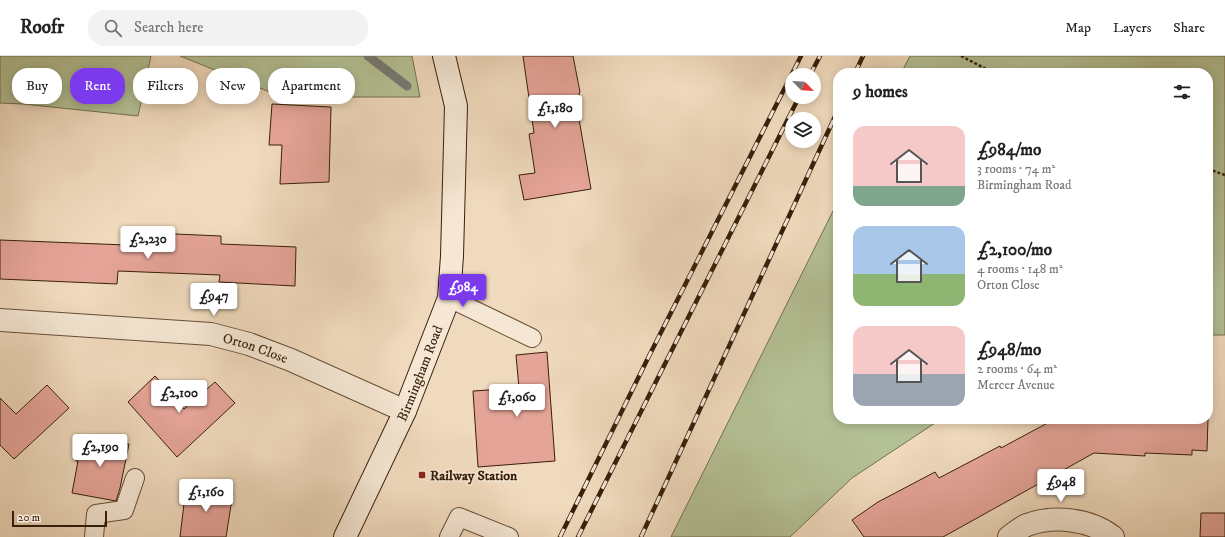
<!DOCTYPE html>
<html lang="en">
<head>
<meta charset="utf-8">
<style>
	:root { --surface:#fff; --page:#f2f2f2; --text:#222; --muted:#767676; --line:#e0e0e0; --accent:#7c3aed }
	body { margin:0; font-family:"IM FELL DW Pica",serif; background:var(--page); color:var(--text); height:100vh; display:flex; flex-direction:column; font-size:15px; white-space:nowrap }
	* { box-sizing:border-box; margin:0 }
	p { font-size:13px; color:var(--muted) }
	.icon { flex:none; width:22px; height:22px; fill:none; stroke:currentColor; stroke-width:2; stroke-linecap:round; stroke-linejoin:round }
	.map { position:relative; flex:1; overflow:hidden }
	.sheet { position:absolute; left:833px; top:12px; width:380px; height:356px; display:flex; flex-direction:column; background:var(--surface); border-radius:16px; box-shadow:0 2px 10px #0003 }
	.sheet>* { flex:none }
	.top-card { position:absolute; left:12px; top:12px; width:380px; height:36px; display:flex; gap:8px }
	.needle { width:26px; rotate:114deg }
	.fabs { position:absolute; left:785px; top:12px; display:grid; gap:8px }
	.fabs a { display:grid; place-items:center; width:36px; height:36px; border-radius:50%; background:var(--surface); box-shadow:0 2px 10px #0003; font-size:20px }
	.scale { position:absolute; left:12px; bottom:10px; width:95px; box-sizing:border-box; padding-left:4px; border:2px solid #381f0b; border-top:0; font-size:11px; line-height:14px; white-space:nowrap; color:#381f0b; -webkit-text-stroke:3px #f5e7d4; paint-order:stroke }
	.price { position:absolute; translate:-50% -34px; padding:0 9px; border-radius:4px; background:#fff; color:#222; font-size:13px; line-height:26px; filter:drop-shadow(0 1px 2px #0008) }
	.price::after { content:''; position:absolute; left:50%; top:24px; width:12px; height:9px; margin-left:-6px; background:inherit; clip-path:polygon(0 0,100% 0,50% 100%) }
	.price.on { background:var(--accent); color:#fff }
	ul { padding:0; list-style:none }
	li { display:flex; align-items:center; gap:12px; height:100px; padding:0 20px }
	li span { display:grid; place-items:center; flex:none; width:112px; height:80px; border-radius:12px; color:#555 }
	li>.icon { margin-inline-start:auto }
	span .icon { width:48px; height:48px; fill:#fffc; stroke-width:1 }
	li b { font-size:17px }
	h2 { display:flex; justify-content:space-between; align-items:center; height:48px; padding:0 20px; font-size:17px }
	.pill { padding:0 14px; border-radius:16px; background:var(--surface); box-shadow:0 2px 10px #0003; font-size:14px; line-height:36px }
	.pill.on { background:var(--accent); color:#fff }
	header { display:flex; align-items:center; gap:24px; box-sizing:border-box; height:56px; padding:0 20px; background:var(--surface); border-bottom:1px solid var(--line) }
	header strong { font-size:19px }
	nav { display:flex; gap:22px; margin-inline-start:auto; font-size:14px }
	.search { width:280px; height:36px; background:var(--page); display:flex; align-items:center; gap:10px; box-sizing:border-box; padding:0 14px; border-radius:16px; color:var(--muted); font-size:15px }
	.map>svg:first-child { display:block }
	.green { fill:#b4c195; stroke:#767050 }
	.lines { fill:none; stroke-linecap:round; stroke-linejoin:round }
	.stream { stroke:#757b75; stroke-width:9 }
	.building { fill:#e5a498; stroke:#381f0b }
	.service-casing { stroke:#664e38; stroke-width:20 }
	.minor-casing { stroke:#664e38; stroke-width:24 }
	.secondary-casing { stroke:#381f0b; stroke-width:24 }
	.path { stroke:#381f0b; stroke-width:2.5; stroke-dasharray:3 2; stroke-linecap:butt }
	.service { stroke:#f5e7d4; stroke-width:18 }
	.minor { stroke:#f5e7d4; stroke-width:22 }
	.secondary { stroke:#f5e7d4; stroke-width:22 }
	.rail-casing { stroke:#381f0b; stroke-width:4.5 }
	.rail { stroke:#f5e7d4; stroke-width:3; stroke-dasharray:9; stroke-linecap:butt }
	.poi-dot { fill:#8f2418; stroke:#f5e7d4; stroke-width:1.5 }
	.labels { text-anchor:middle; stroke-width:3; stroke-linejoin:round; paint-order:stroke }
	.street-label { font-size:14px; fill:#381f0b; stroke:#f5e7d4 }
	.poi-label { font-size:14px; font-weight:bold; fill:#381f0b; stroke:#f5e7d4; text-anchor:start }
</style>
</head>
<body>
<header>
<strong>Roofr</strong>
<div class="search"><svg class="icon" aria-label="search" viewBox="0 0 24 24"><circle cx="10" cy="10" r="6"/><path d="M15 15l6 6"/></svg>Search here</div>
<nav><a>Map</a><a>Layers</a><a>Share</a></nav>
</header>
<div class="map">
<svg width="1225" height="481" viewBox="0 0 1225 481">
	<rect width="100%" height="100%" fill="#f0dabd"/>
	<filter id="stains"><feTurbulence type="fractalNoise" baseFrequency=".005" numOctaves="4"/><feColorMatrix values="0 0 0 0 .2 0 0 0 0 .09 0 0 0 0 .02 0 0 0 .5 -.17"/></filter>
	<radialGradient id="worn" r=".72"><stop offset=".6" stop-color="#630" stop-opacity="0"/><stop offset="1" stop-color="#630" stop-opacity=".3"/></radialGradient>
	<g class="green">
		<path d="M0,0H151L138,60L23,48L0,47Z"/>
		<path d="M180,0H412L420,41H282Z"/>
		<path d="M910,0H1225V279H1208V17H901Z"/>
		<path d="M838,145V363H941L852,422L790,481H671Z"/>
	</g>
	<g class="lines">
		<path class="stream" d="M368,0L407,30"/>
	</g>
	<g class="building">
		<path d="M523,0H573L580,36L579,37L581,50L577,51L591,133L524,144L519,119L535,117L529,78L534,77Z"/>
		<path d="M272,48L331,51L329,126L280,128L282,89H269Z"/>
		<path d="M152,177L221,180V188L296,191L295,230L219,226L220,219L118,215L117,228L0,223V184L151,190Z"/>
		<path d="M547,296L555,405L478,411L473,335L519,332L516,299Z"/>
		<path d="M155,320L184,353L215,326L235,347L177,401L128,346Z"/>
		<path d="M47,329L69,352L14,403L0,389V342L16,358Z"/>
		<path d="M1055,363H1208L1207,395L1192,394V399L1145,397V400L1094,397L943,481H864L852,464L878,446L935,416L939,422L1000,390L1001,392Z"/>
		<path d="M81,379L129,388L120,432L116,445L72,437L78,405H76Z"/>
		<path d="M186,431L233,437L226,481H180Z"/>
		<path d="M1201,457H1225V481H1200Z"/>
	</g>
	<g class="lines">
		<defs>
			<g id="service">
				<path d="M449,242L532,282"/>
				<path d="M94,481L96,458L124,454L135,422"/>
				<path d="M449,481L459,461L509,481"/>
			</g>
			<g id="minor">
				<path id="s1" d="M0,264L211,278L249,288L291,304L405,355"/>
				<path d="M1009,481C1015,477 1021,471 1027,469C1054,459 1090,463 1113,481"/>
			</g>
			<g id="secondary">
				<path id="s2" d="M345,481L405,355L449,242L452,200L456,50L444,0"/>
			</g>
		</defs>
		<use href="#service" class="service-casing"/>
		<use href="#minor" class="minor-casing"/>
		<use href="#secondary" class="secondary-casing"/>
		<g class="path">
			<path d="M961,0L994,17"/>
			<path d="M1208,113L1225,119"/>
		</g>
		<use href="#service" class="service"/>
		<use href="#minor" class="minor"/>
		<use href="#secondary" class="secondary"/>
		<defs>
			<g id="rail">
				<path d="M855,17L863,0"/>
				<path d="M810,19L820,0"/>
				<path d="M560,481L648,302L801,0"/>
				<path d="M578,481L799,41"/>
				<path d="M641,481L838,54"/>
			</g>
		</defs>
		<use href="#rail" class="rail-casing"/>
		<use href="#rail" class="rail"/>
	</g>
	<rect class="poi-dot" x="418" y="415" width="8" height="8" rx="2"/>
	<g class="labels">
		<g class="street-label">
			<text dy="5" stroke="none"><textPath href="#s1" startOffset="258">Orton Close</textPath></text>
			<text dy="5" stroke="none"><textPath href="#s2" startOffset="180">Birmingham Road</textPath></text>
		</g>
		<g class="poi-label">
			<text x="430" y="424">Railway Station</text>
		</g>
	</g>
	<rect width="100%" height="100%" filter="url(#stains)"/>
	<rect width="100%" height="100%" fill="url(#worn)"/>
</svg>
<div class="fabs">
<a><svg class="needle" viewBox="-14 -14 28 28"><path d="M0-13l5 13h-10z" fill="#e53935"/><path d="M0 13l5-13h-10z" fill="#767676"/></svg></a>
<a><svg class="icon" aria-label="layers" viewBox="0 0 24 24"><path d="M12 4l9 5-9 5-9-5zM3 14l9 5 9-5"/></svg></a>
</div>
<div class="scale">20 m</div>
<b class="price" style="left:555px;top:73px">£1,180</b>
<b class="price" style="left:148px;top:204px">£2,230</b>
<b class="price on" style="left:463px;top:252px">£984</b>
<b class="price" style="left:214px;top:261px">£947</b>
<b class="price" style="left:179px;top:358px">£2,100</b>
<b class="price" style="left:517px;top:362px">£1,060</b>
<b class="price" style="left:100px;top:412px">£2,190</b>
<b class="price" style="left:1061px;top:447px">£948</b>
<b class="price" style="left:206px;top:457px">£1,160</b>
<div class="top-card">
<a class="pill">Buy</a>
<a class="pill on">Rent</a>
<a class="pill">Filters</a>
<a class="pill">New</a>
<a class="pill">Apartment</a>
</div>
<section class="sheet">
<h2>9 homes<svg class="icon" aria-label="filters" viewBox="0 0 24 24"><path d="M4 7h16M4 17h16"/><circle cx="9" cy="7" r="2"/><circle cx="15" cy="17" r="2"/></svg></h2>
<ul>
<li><span style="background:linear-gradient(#f6c9c9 75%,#7fa58c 0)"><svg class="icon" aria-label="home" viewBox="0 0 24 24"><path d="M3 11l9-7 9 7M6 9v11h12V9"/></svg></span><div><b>£984/mo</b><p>3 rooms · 74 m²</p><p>Birmingham Road</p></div></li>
<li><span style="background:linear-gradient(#a9c7e8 60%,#8fb573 0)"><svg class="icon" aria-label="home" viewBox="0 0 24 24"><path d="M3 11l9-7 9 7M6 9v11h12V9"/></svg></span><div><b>£2,100/mo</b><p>4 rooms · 148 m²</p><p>Orton Close</p></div></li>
<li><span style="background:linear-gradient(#f6c9c9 60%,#9aa5b1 0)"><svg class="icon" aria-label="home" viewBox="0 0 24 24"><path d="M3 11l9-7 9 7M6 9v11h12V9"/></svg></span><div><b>£948/mo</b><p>2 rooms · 64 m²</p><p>Mercer Avenue</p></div></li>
</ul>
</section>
</div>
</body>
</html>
